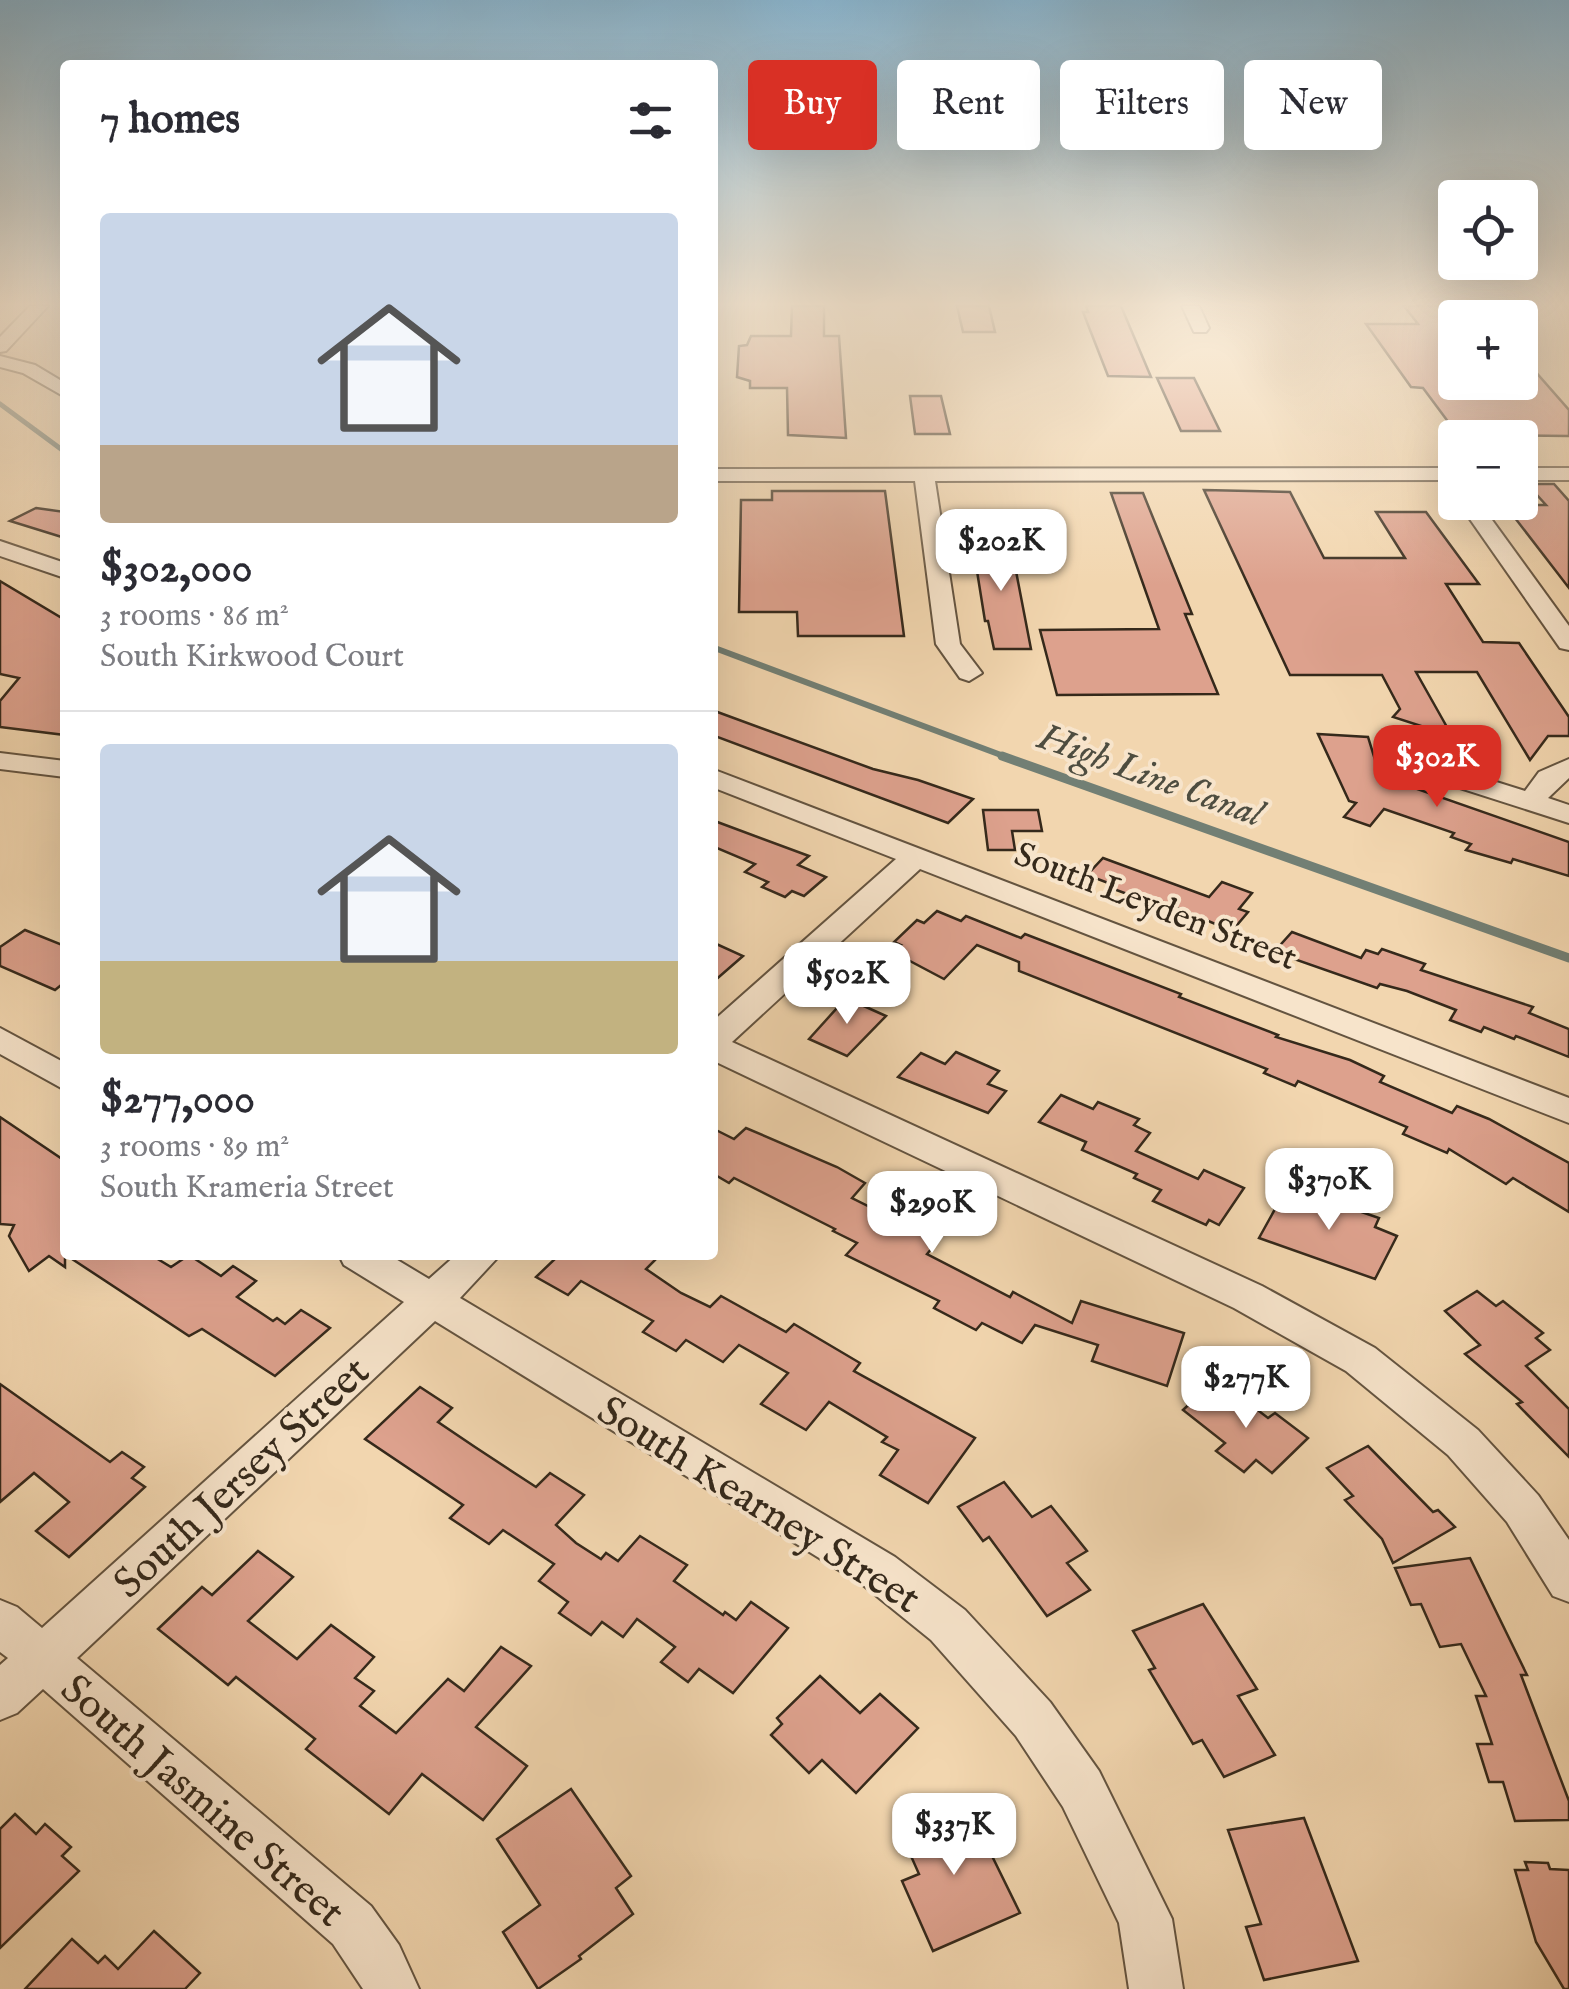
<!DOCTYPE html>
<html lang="en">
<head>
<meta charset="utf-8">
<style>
	:root { --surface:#fff; --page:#f7f7f7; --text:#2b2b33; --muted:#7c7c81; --line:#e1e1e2; --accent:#d93025 }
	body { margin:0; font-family:"IM FELL English",serif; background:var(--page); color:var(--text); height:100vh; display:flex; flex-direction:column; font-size:38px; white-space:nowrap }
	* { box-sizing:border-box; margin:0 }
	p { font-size:32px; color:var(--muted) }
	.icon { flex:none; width:55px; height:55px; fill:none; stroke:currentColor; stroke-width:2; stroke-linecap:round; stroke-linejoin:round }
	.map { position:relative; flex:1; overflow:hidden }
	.sheet { position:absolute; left:60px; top:60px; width:658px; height:1200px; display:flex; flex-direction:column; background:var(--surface); border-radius:10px; box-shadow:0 10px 40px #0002 }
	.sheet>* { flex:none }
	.banner { position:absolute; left:748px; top:60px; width:670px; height:90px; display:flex; gap:20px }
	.controls { position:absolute; left:1438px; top:180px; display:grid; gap:20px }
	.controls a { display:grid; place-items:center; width:100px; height:100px; border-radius:10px; background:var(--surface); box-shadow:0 10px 40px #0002; font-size:50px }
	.price { position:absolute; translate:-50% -85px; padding:0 22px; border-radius:20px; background:#fff; color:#222; font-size:32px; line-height:65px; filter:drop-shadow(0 2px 5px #0008) }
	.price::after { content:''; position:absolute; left:50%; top:60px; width:30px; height:22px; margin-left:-15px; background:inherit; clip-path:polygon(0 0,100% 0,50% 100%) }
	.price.on { background:var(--accent); color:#fff }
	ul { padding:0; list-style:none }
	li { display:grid; align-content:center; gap:20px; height:530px; padding:0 40px }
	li+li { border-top:2px solid var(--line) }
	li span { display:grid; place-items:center; height:310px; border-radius:10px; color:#555 }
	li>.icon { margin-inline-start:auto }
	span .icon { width:180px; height:180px; fill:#fffc; stroke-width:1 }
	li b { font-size:42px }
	h2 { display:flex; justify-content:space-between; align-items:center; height:120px; padding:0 40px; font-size:42px }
	.tag { padding:0 35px; border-radius:10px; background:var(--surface); box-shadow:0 10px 40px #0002; font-size:35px; line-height:90px }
	.tag.on { background:var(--accent); color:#fff }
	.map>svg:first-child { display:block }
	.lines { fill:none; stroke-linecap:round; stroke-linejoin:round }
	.stream-far2 { stroke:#727f74; stroke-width:5 }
	.stream-far1 { stroke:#727f74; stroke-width:6 }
	.stream { stroke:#727f74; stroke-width:9 }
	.building { fill:#dda18d; stroke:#35291b; stroke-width:2.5 }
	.minor-casing { stroke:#645440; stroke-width:4 }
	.minor { fill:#f7e4cb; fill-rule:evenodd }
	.labels { text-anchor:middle; stroke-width:8; stroke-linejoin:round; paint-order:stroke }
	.street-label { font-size:35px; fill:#35291b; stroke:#f7e4cb }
	.water-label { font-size:38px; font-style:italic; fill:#4e4d40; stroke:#f7e4cb }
	.near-street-label { font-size:42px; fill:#35291b; stroke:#f7e4cb }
</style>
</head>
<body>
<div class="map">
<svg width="1569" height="1989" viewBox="0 0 1569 1989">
	<rect width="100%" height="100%" fill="#f2d6af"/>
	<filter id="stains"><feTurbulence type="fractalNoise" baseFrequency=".002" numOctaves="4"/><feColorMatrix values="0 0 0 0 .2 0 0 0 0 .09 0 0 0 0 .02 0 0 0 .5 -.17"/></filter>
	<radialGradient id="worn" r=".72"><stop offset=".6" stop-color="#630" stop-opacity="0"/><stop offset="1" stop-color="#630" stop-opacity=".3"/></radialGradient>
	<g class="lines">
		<path class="stream-far2" d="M0,404L65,452"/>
		<path class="stream-far1" d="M712,647L1009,758"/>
		<path class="stream" d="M1002,756L1569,958"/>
	</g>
	<g class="building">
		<path d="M792,306H824V336H839L846,438L788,435L787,388H750V381L737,377L739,346L747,345L751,336H791Z"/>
		<path d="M957,306H989L995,332H963Z"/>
		<path d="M1086,306H1121L1151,377L1108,376L1083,312H1088Z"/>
		<path d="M1404,306H1455V382H1520V354L1569,410V436L1458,435L1423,388L1411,387L1366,324H1418Z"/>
		<path d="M1157,378H1194L1220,431H1181Z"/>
		<path d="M910,396H941L950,434H915Z"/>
		<path d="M1527,484H1554L1569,501V588L1505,505H1546Z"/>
		<path d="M1204,490L1290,492L1324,558H1405L1376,512H1426L1479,584H1446L1483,642L1519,643L1569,717V736H1548L1530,760L1477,672H1416L1452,736L1393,717L1400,709L1382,675H1290Z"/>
		<path d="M772,491H885L904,636H798L797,612H739L741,500H772Z"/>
		<path d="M1111,493H1143L1192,614H1185L1218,694L1057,695L1040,630L1159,629Z"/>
		<path d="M36,508L65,512V538L10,521Z"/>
		<path d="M972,540H1010L1031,649H994L988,621H985Z"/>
		<path d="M0,581L65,620V735L0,727V701L19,678L0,674Z"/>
		<path d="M712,710L873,769L918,780L973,799L948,823L712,735Z"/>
		<path d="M1318,734L1368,737L1380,776L1569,842V876L1513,859L1511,863L1466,850L1471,844L1451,837L1454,833L1384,809L1370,826L1344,817L1356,803L1349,801Z"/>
		<path d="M983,810H1038L1042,831H1012L1015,850H988Z"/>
		<path d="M712,820L809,856L798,865L826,877L804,896L792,891L785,897L762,887L768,882L745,872L755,864L712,846Z"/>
		<path d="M1103,858L1209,897L1222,882L1252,893L1239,909L1248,912L1232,931L1158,900L1144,896L1141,899L1108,887L1111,884L1087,875Z"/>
		<path d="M937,911L961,921L966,916L1021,938L1025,934L1181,994L1179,997L1278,1035L1276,1037L1350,1060L1384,1076L1380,1082L1452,1113L1457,1106L1489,1119L1569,1163V1212L1513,1178L1506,1184L1449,1149L1447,1153L1403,1134L1407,1127L1298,1081L1295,1086L1264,1073L1267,1069L1019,971V962L977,945L944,979L893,952L901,945L894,942L917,920L924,923Z"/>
		<path d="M25,930L65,946V982L55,990L0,966V947Z"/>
		<path d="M1292,932L1361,958L1366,950L1378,954L1382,949L1425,964L1421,970L1533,1007L1529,1013L1569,1029V1057L1516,1036L1514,1039L1484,1027L1481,1032L1450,1020L1456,1010L1407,991L1380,984L1377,988L1274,952Z"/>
		<path d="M712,942L743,956L712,983Z"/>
		<path d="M846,998L886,1016L847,1056L809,1039Z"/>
		<path d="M956,1052L999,1071L988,1084L1006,1091L988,1113L898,1077L921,1053L945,1064Z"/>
		<path d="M1061,1095L1093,1109L1098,1102L1139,1119L1134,1125L1150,1133L1136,1151L1198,1179L1204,1170L1244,1188L1219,1225L1209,1220L1206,1225L1153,1201L1161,1190L1134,1178L1137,1174L1082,1150L1086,1142L1039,1122Z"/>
		<path d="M0,1117L65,1161V1267L49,1256L29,1271L9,1236L14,1225L0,1224Z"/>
		<path d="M712,1128L734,1139L746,1128L837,1167L865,1183L852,1198L896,1220L910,1203L952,1224L927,1254L1010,1297L1013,1292L1072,1323L1081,1301L1184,1333L1167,1386L1092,1361L1098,1345L1035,1325L1022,1343L982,1323L976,1330L934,1308L939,1301L846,1255L857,1243L833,1231L835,1229L734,1178L729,1183L712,1173Z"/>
		<path d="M1292,1188L1379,1218L1375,1227L1397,1236L1375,1279L1259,1238L1285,1191L1290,1193Z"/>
		<path d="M66,1255H151L171,1267L189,1255L221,1276L233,1266L256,1281L237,1297L273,1321L277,1318L285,1324L301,1310L330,1328L275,1376L202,1329L189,1336Z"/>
		<path d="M559,1255H660L646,1269L681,1293L710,1307L721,1296L786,1332L794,1324L860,1363L854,1371L975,1438L928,1503L880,1475L898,1450L882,1442L887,1437L829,1402L806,1430L761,1404L788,1373L739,1345L723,1362L686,1340L676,1351L643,1332L653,1321L581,1281L568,1295L536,1277Z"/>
		<path d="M1477,1291L1496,1306L1503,1301L1543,1333L1536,1338L1550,1350L1526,1366L1569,1409V1457L1517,1404L1522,1402L1465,1354L1480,1345L1445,1311Z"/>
		<path d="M0,1384L110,1462L122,1452L144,1467L132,1478L145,1487L69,1557L36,1531L69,1502L34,1473L0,1502Z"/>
		<path d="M420,1387L452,1408L438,1422L475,1447L536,1487L550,1473L584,1495L556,1525L576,1543L601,1559L606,1553L618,1561L640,1536L687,1565L674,1581L723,1615L725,1612L736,1620L751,1602L788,1628L733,1693L699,1669L688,1682L661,1662L675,1647L637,1619L623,1637L602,1622L591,1635L559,1613L568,1602L539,1581L554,1564L503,1530L489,1544L450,1518L463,1505L365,1439Z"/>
		<path d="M1229,1388L1268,1418L1275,1413L1308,1438L1272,1473L1256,1460L1244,1472L1216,1451L1225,1443L1183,1410L1205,1389L1218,1398Z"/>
		<path d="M1368,1446L1433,1512L1438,1510L1455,1527L1393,1563L1382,1539L1345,1500L1353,1496L1327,1468Z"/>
		<path d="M1004,1482L1032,1517L1051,1506L1087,1551L1067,1563L1090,1590L1047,1616L989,1537L983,1541L958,1507Z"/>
		<path d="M258,1551L293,1577L248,1621L297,1659L331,1625L374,1657L355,1678L374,1691L360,1706L396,1733L448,1679L464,1691L501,1647L531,1666L476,1727L527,1766L483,1820L422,1774L389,1814L306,1749L315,1739L236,1677L228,1685L158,1629L202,1587L212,1595Z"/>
		<path d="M1470,1558L1527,1675H1521L1569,1801V1820L1515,1821L1503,1782H1489L1477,1744H1492L1476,1696H1486L1461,1644L1440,1647L1421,1604L1411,1605L1395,1568Z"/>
		<path d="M1203,1604L1257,1689L1238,1696L1275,1755L1224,1777L1202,1740L1193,1744L1149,1670L1155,1668L1133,1631Z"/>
		<path d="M820,1676L860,1713L880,1694L918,1728L856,1793L822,1760L809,1773L771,1735L782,1724L777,1718Z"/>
		<path d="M571,1789L631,1876L616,1888L633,1914L579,1956L581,1959L538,1989L503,1932L540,1905L497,1839Z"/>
		<path d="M965,1801L1020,1913L933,1951L902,1881L919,1874L899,1829Z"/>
		<path d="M15,1814L36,1834L45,1824L71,1847L62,1856L79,1871L0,1948V1829Z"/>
		<path d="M1304,1818L1358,1961L1264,1980L1246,1927L1261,1924L1228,1830Z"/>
		<path d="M1525,1862L1548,1863L1550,1869L1569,1870V1989H1564L1536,1942L1515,1870H1528Z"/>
		<path d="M154,1931L200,1973L185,1989H25L72,1939L98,1963L105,1956L118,1969Z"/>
	</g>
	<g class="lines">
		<defs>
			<g id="minor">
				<path d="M30,306H48L6,351L0,352V337Z"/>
				<path d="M1182,306H1199L1209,328L1206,332H1194Z"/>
				<path d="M0,356L35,365L65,383V397L23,373L0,367Z"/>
				<path d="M1455,468V480L935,481L960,644L982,673L969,681L960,678L936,644L915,481H712V469Z"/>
				<rect x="1520" y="468" width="49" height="12"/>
				<path d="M1458,502H1479L1569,626V650L1560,648Z"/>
				<path d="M0,541L65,563V578L0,556Z"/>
				<path d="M0,753L65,761V777L0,769Z"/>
				<path d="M1420,758L1525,791L1539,772L1569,759V778L1548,798L1569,805V823L1410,772L1406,766L1410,760Z"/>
				<path d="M712,769L1569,1098V1123L920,869L732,1042L1262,1286L1375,1348L1478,1430L1538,1495L1569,1540V1602L1553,1596L1507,1522L1448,1455L1346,1371L1234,1308L712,1060V1022L896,859L712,787Z"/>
				<path d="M0,1028L65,1063V1090L0,1054Z"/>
				<path d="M339,1255H389L429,1279L456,1255H500L460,1298L895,1557L965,1610L1050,1702L1099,1771L1172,1919L1183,1989H1129L1119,1923L1063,1807L1016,1736L931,1640L863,1585L435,1321L77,1658L371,1906L399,1945L419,1989H363L333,1944L43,1689L17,1713L0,1720V1665L8,1658L0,1652V1600L17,1607L42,1628L404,1302L344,1265Z"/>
			</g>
		</defs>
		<use href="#minor" class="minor-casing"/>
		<use href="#minor" class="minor"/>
	</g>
	<linearGradient id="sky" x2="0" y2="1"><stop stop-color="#89b6d1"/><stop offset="0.52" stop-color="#f9eddb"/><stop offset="1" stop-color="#f9eddb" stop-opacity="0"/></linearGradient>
	<rect width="1569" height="585" fill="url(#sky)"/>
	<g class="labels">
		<g class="street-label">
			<text transform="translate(1156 905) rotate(21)" y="12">South Leyden Street</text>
		</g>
		<g class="water-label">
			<text transform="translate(1151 774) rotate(20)" y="13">High Line Canal</text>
		</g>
		<g class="near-street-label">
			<text transform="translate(240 1476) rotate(-43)" y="15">South Jersey Street</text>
			<text transform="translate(760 1503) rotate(32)" y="15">South Kearney Street</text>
			<text transform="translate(204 1799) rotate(41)" y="15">South Jasmine Street</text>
		</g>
	</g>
	<rect width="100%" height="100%" filter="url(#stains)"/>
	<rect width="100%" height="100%" fill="url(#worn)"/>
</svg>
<div class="controls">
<a><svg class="icon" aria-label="locate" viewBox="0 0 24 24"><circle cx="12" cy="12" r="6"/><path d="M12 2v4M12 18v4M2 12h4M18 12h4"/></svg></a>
<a>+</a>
<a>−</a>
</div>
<b class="price" style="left:1001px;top:594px">$202K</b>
<b class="price on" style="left:1437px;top:810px">$302K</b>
<b class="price" style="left:847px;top:1027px">$502K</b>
<b class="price" style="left:1329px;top:1233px">$370K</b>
<b class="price" style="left:932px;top:1256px">$290K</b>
<b class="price" style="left:1246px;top:1431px">$277K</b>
<b class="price" style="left:954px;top:1878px">$337K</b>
<div class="banner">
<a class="tag on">Buy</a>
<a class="tag">Rent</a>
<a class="tag">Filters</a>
<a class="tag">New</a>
</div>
<section class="sheet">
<h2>7 homes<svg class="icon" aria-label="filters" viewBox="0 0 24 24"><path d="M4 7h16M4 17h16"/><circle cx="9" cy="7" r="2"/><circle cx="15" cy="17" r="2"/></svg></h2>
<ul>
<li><span style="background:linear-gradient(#c9d6e8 75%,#b9a48a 0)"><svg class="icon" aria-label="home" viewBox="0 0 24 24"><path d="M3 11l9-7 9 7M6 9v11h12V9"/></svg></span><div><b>$302,000</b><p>3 rooms · 86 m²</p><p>South Kirkwood Court</p></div></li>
<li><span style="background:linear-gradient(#c9d6e8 70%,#c2b280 0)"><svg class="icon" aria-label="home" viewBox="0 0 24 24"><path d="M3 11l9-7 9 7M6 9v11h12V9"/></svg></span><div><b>$277,000</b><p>3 rooms · 89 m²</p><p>South Krameria Street</p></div></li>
</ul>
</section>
</div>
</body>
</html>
